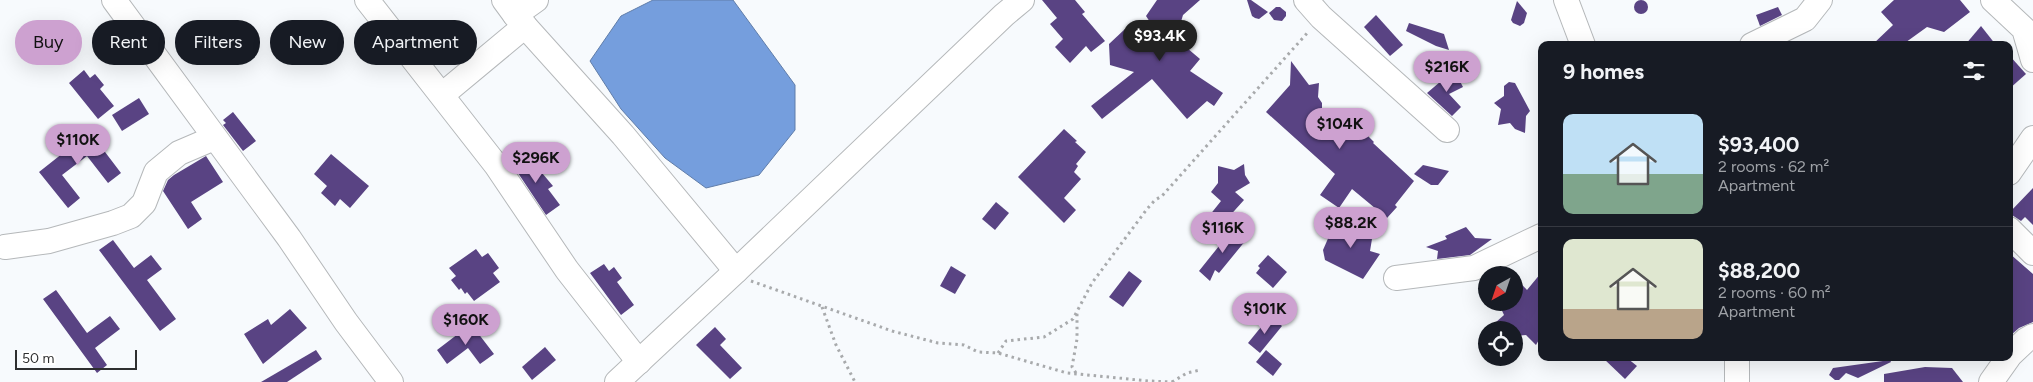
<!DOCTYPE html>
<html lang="en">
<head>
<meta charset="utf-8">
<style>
	:root { --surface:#171b24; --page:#242831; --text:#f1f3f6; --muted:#9ea1a6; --line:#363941; --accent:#cda1d0 }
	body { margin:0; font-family:Figtree,sans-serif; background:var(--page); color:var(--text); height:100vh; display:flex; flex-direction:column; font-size:19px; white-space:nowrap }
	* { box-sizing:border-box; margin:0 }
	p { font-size:16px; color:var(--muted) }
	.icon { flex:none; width:28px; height:28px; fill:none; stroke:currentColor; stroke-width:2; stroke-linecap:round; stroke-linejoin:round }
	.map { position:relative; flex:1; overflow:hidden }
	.drawer { position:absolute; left:1538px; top:41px; width:475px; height:320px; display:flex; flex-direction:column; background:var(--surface); border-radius:10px; box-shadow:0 5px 20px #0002 }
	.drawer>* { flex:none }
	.top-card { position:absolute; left:15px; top:20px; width:475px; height:45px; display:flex; gap:10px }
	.needle { width:32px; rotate:220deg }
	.controls { position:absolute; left:1478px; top:266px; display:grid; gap:10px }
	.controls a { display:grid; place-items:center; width:45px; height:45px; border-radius:50%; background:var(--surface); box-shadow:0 5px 20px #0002; font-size:25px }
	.scale { position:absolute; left:15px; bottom:12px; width:122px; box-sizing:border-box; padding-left:5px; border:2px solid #2e2f30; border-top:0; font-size:14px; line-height:18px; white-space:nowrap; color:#2e2f30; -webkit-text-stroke:4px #fff; paint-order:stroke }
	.price { position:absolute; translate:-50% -42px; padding:0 11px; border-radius:18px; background:var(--accent); color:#111; font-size:16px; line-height:32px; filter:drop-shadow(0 1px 2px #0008) }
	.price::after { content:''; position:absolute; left:50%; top:30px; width:15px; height:11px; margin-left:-8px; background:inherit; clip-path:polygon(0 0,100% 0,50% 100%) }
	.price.active { background:#222; color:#fff }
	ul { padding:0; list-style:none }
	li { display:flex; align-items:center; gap:15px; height:125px; padding:0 25px }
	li+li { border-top:1px solid var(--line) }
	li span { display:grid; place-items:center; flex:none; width:140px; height:100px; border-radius:10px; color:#555 }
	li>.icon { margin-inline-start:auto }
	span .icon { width:60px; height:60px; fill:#fffc; stroke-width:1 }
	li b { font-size:21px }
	h2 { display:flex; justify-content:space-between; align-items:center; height:60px; padding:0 25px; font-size:21px }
	.chip { padding:0 18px; border-radius:22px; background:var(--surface); box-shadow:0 5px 20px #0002; font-size:18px; line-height:45px }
	.chip.active { background:var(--accent); color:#111 }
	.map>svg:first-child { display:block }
	.water { fill:#759edd; stroke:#607da9 }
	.building { fill:#594383 }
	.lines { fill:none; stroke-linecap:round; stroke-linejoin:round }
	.minor-casing { stroke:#b5b8ba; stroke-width:26 }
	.path { stroke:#a8aaac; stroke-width:3; stroke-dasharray:2.5 4; stroke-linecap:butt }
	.minor { stroke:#fff; stroke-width:24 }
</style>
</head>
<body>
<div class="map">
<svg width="2033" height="382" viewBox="0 0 2033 382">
	<rect width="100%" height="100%" fill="#f7fafd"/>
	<path class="water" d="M653,0H733L795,85V130L759,175L706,188L665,158L621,109L590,61L621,16Z"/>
	<g class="building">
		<circle cx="1641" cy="7" r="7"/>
		<path d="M1042,0H1075L1085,12L1082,14L1105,41L1091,52L1086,46L1070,63L1055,47L1063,39L1050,24L1057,18Z"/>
		<path d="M1157,0H1200L1183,15L1180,25L1195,42L1187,48L1200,59L1190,71L1223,93L1214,106L1207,101L1187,119L1152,79L1102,119L1091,106L1134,72L1110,65L1109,44L1125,29L1134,40L1152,25L1146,16Z"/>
		<path d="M1247,0H1251L1268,12L1259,19L1255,18L1252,16Z"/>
		<path d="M1894,0H1960L1970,12L1944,32L1927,27L1902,45H1872L1893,25L1881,12Z"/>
		<path d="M1517,1L1527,13L1524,23L1520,26L1513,23L1511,20Z"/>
		<path d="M1276,7H1280L1286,12V16L1282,21L1274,20L1269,13Z"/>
		<path d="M1778,7L1782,15L1760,26L1756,15Z"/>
		<path d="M1376,15L1403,45L1390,56L1364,27Z"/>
		<path d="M1409,23L1444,34L1449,50L1436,46L1406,31Z"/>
		<path d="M1981,26L1996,45H1965Z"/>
		<path d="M1455,51L1467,64L1457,73L1445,60Z"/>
		<path d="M2009,55L2026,74L2009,89Z"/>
		<path d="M1291,61L1309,85L1319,83L1318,97L1322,103V111L1351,137L1360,128L1374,142L1373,143L1414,181L1395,205L1397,207L1387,218L1352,189L1339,208L1320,195L1335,174L1266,112L1290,85Z"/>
		<path d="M84,70L90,78L95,74L104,85L100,89L114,106L98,119L69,83Z"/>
		<path d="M1454,70L1463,87L1449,94L1461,107L1452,116L1427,93Z"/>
		<path d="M1509,82L1515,83L1530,111L1526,116L1525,133L1515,129L1510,123L1498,125L1501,109L1494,103L1504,96V86Z"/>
		<path d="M139,98L149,114L122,131L112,115Z"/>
		<path d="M233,112L256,141L243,151L223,125L226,123L223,120Z"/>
		<path d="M86,127L121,173L108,183L87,156L62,175L80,198L68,208L39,172L77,142L73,137Z"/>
		<path d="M1064,129L1077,141L1075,142L1086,152L1076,164L1078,166L1074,172L1081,179L1064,198L1076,210L1064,223L1018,177Z"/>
		<path d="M331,154L369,186L350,208L340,199L335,206L321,193L327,186L314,174Z"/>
		<path d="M526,154L553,186L548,189L560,205L546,215L512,164Z"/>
		<path d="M206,156L223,182L191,202L202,219L188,229L163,191L168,180L174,175Z"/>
		<path d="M1244,164L1245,175L1250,183L1235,192L1244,200L1217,230L1205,221L1221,201L1211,192L1218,183V166L1234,170Z"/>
		<path d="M1423,165L1449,171L1438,185H1431L1414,174Z"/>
		<path d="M2033,188V225L2025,217L2021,221L2009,213Z"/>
		<path d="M996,202L1009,213L995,230L982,219Z"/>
		<path d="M1366,214L1365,236L1372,239L1370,251L1380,254L1363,279L1325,260L1323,250L1337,218L1347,236Z"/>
		<path d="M1230,227L1246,240L1219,273L1215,270L1210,281L1199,271L1223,241L1221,239Z"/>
		<path d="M1466,227L1475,238L1492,239L1470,255L1437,259L1438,251L1426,247L1447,239L1445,236Z"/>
		<path d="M113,240L134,268L151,255L162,269L147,280L176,319L160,331L99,250Z"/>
		<path d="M476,249L482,257L488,253L499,268L493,273L500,282L474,301L467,292L465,294L461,288L459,290L451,280L456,276L449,268Z"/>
		<path d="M2009,253L2033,274V322L2019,328L2011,335L2009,333Z"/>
		<path d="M1268,255L1287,272L1273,288L1256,273L1260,268L1258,266Z"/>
		<path d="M604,264L609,271L614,267L622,278L617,282L634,305L621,315L590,273Z"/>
		<path d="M951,266L966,275L955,294L940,286Z"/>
		<path d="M1129,271L1142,281L1123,307L1109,297Z"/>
		<path d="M1541,273V336L1536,345L1526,335L1514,336V330H1509L1495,323L1504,315L1498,302H1514V276L1527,290Z"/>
		<path d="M56,290L87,333L110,316L120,329L95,348L107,365L97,373L43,299Z"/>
		<path d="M290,309L307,328L263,364L244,334L268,319L271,325Z"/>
		<path d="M1270,316L1282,326L1260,353L1248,343Z"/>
		<path d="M471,324L494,354L480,364L468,348L447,364L437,350Z"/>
		<path d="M715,327L726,339L720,345L742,368L730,379L696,345Z"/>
		<path d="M545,347L556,360L532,380L522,367Z"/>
		<path d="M316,350L322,359L287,382H261Z"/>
		<path d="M1266,350L1282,364L1273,376L1256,362Z"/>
		<path d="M1603,358H1627L1637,366L1625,379Z"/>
		<path d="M1890,360L1891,362L1858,378L1846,373L1839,380H1835L1829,375L1833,368Z"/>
		<path d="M1925,367L1952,368L1963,382H1884V374Z"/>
	</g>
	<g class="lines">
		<defs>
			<g id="minor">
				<path d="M114,0L289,238L346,322L391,382"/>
				<path d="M367,0L496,165L567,270L639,362"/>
				<path d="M504,0L515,15L623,135L736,271"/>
				<path d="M1306,0L1321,17L1447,130"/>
				<path d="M1566,0L1583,45"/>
				<path d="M1993,0L2024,29L2033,60"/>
				<path d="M515,15L536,0"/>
				<path d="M1752,45L1805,19L1820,0"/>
				<path d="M442,95L525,26"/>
				<path d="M2009,173L2033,138"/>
				<path d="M2009,229L2033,253"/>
				<path d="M5,247L49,241L113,223L131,216L144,203L156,172L179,153L214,138"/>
				<path d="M1396,278L1474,268L1541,236"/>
				<path d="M2009,356L2026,340L2033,336"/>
				<path d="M617,382L736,271L1004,15L1022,0"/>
				<path d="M1737,382V358"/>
				<path d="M1991,382L2008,358"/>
			</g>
		</defs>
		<use href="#minor" class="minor-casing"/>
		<g class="path">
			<path d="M751,281L892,331L938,343L964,345L978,352L998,353L1067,373L1149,381L1173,382"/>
			<path d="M822,307L836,345L855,382"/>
			<path d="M998,353L1006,341L1044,337L1073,319L1092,283L1147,209L1155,200L1162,196L1309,31"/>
			<path d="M1076,373L1072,367L1077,339V311"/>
			<path d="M1172,382L1187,373L1200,370"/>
		</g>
		<use href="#minor" class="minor"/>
	</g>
</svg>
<div class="controls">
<a><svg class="needle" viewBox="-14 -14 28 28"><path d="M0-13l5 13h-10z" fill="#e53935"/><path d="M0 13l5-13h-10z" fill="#9ea1a6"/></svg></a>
<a><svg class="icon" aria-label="locate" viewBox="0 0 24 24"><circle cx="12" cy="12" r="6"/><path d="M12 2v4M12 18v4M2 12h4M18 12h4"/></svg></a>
</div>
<div class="scale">50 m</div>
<b class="price active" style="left:1160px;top:62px">$93.4K</b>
<b class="price" style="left:1447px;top:93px">$216K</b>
<b class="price" style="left:1340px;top:150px">$104K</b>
<b class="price" style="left:78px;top:166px">$110K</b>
<b class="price" style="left:536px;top:184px">$296K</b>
<b class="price" style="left:1351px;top:249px">$88.2K</b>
<b class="price" style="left:1223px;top:254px">$116K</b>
<b class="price" style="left:1265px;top:335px">$101K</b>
<b class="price" style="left:466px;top:346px">$160K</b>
<div class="top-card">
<a class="chip active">Buy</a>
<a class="chip">Rent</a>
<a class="chip">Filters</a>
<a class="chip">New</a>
<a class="chip">Apartment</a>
</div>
<section class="drawer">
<h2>9 homes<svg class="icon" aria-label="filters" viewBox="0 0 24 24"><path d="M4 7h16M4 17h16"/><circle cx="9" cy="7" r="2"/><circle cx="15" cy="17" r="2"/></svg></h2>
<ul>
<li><span style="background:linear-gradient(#bfe0f5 60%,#7fa58c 0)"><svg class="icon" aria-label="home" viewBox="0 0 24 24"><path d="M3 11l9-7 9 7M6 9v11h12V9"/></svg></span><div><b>$93,400</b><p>2 rooms · 62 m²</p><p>Apartment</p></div></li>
<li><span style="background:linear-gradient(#dfe7d0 70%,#b9a48a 0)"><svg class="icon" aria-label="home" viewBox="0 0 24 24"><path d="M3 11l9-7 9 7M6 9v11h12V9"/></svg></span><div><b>$88,200</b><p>2 rooms · 60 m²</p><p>Apartment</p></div></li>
</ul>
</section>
</div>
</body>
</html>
